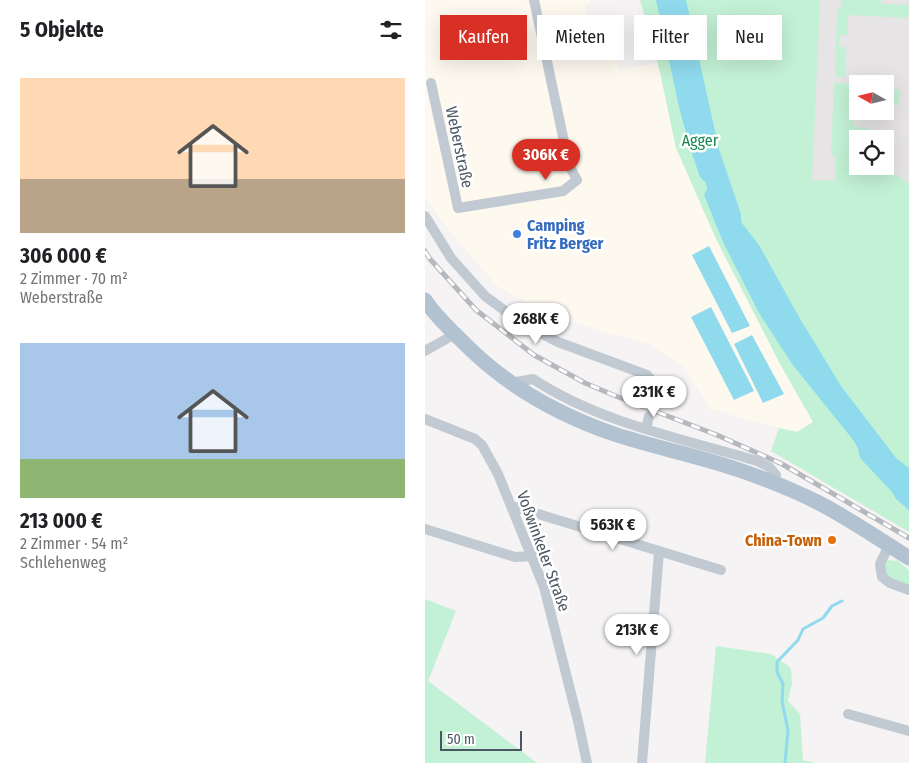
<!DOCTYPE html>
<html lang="de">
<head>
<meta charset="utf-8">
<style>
	:root { --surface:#fff; --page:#f6f6f6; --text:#202124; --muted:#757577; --accent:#d93025 }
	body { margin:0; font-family:"Fira Sans Condensed",sans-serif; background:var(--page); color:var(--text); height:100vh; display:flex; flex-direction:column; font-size:19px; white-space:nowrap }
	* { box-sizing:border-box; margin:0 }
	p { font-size:16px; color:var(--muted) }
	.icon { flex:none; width:28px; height:28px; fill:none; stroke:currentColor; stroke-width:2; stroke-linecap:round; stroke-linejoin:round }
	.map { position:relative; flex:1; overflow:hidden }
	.panel { display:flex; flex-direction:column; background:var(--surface); width:425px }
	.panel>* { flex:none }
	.top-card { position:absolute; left:15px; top:15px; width:394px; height:45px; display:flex; gap:10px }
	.needle { width:32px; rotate:278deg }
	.buttons { position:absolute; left:424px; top:75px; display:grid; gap:10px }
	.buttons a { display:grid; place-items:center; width:45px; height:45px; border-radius:0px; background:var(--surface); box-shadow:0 5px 20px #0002; font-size:25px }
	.scale { position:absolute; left:15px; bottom:12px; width:82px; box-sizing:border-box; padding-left:5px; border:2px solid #4a5661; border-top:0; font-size:14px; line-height:18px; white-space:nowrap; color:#4a5661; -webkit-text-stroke:4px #fff; paint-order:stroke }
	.price { position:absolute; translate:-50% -42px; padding:0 11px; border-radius:18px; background:#fff; color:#222; font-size:16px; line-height:32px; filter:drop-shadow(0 1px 2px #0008) }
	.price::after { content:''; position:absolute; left:50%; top:30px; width:15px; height:11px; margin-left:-8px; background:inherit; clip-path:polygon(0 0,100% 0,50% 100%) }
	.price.current { background:var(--accent); color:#fff }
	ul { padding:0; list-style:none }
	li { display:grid; align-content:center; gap:10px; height:265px; padding:0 20px }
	li span { display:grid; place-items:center; height:155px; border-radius:0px; color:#555 }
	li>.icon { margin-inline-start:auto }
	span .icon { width:90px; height:90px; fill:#fffc; stroke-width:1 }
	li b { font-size:21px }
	h2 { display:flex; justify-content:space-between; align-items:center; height:60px; padding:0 20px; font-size:21px }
	.tag { padding:0 18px; border-radius:0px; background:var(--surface); box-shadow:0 5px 20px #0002; font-size:18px; line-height:45px }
	.tag.current { background:var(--accent); color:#fff }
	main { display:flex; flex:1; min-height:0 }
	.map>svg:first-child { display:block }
	.commercial { fill:#fdf9ef }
	.education { fill:#e6e4e5; fill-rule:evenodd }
	.green { fill:#c3f1d5 }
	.water { fill:#90daee }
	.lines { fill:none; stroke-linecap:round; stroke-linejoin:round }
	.stream { stroke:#90daee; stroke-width:3 }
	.street { stroke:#c1cad2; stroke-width:10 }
	.primary { stroke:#b3c2d1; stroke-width:15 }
	.rail-casing { stroke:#b5b8bd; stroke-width:5 }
	.rail { stroke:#fff; stroke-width:3; stroke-dasharray:9; stroke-linecap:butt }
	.shop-dot { fill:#3f7fe0; stroke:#fff; stroke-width:2 }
	.food-dot { fill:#e8710a; stroke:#fff; stroke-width:2 }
	.labels { text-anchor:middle; stroke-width:5; stroke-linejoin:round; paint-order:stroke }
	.park-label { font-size:16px; fill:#17864f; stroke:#fff }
	.street-label { font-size:16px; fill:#4a5661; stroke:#fff }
	.shop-label { font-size:16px; font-weight:bold; fill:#366cbe; stroke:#fff; text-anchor:start }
	.food-label { font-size:16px; font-weight:bold; fill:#c56008; stroke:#fff; text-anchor:end }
</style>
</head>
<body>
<main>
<section class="panel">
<h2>5 Objekte<svg class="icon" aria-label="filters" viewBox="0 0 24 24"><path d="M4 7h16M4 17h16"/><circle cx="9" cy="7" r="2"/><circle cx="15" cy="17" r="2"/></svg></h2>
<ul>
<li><span style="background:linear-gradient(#ffd9b3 65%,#b9a48a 0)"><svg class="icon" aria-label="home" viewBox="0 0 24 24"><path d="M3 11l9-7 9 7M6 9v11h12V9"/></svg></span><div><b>306 000 €</b><p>2 Zimmer · 70 m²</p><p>Weberstraße</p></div></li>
<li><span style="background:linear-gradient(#a9c7e8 75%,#8fb573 0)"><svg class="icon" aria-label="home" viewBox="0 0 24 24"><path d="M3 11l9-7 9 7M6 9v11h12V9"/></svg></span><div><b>213 000 €</b><p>2 Zimmer · 54 m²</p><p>Schlehenweg</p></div></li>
</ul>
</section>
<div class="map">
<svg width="484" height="763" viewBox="0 0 484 763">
	<rect width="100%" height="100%" fill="#f5f3f3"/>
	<path class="commercial" d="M0,0H164L165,3L160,4L165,34L186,30L194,70L244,61L285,208L276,206L355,364L388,422L372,432L354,428L285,409L258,366L224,344L142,321L74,288L26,233L0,198Z"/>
	<path class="education" d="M293,0H484V222L403,232ZM432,84H460V111H432ZM432,139H460V166H432Z"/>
	<g class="green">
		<path d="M215,0H395L387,180L410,181L411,155H406L409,83L425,84L429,89L428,123L431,127L443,128L446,133L447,130L454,131V139H432V166H460V163L466,171L484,184V532L346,451L354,428L372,432L388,422L355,364L291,239L251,148L234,68Z"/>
		<path d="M416,0H456V4L484,5L483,18L423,15L422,35H415L414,47H421L420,77H410L412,9L416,8Z"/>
		<path d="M460,89L475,90L474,105H460Z"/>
		<path d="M463,560L473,561L484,570V586C473,582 451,575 463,560Z"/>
		<path d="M0,599L31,611L3,681L112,763H0Z"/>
		<path d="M291,646L346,654L366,668L367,684L363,701L375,714L378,760L390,763H280Z"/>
	</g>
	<g class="water">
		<path d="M231,0H261L294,149L316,214V222L334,245L374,317L416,386L471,458L484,468V510L471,499L467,492L435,458L433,449L429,441L367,364L334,313L298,242L279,195L282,189L281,183L275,177L265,148L254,107Z"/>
		<path d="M284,246L325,326L307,333L267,255Z"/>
		<path d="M286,307L329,391L309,400L266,317Z"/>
		<path d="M327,335L359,394L338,403L309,344Z"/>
	</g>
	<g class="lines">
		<path class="stream" d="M360,763L363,730L357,702L358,684L352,672V662L373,640L378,629L398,618L407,606L417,601"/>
		<g class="street">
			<path d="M6,83L33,208L138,191L152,180L144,165L109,0"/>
			<path d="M0,216L26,258L60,296L98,324L133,342L222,375L232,387L231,399"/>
			<path d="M0,351L30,334"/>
			<path d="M86,383L108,379C175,423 256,438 332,461L344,467L351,475L349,483"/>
			<path d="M0,419L50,439L57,445L73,474L119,587L153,721L162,763"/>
			<path d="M221,429L224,416"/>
			<path d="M87,506L296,570"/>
			<path d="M0,529L90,557L108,556"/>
			<path d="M464,545L455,564L457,577L465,583L484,590"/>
			<path d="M423,714L484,731"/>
			<path d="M217,763L234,552"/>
		</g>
		<path class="primary" d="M0,300C11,317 27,331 41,345C82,386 134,415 189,434C231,448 275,456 317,471C343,480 369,490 394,503C425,519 454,539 484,558"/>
		<defs>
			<path id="rail" d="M0,251L5,259L51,310L109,355L160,383L193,397L292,435L357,464L484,538"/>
		</defs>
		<use href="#rail" class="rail-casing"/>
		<use href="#rail" class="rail"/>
	</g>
	<circle class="shop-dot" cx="92" cy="234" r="5"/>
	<circle class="food-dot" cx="407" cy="540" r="5"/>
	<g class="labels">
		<g class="park-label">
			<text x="275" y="146">Agger</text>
		</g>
		<g class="street-label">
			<text transform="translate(35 147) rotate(78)" y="6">Weberstraße</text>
			<text transform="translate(119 551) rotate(70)" y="6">Voßwinkeler Straße</text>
		</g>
		<g class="shop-label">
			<text x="102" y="231">Camping<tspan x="102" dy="18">Fritz Berger</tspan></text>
		</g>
		<g class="food-label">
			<text x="397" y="546">China-Town</text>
		</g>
	</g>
</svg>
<div class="buttons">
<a><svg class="needle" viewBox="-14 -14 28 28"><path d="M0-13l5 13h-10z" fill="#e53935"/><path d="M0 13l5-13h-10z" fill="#757577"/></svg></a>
<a><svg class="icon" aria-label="locate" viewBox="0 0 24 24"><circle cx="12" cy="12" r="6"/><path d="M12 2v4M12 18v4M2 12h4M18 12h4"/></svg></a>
</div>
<div class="scale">50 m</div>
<b class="price current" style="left:121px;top:181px">306K €</b>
<b class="price" style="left:111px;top:345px">268K €</b>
<b class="price" style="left:229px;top:418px">231K €</b>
<b class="price" style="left:188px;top:551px">563K €</b>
<b class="price" style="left:212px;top:656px">213K €</b>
<div class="top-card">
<a class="tag current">Kaufen</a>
<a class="tag">Mieten</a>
<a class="tag">Filter</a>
<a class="tag">Neu</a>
</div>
</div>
</main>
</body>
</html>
